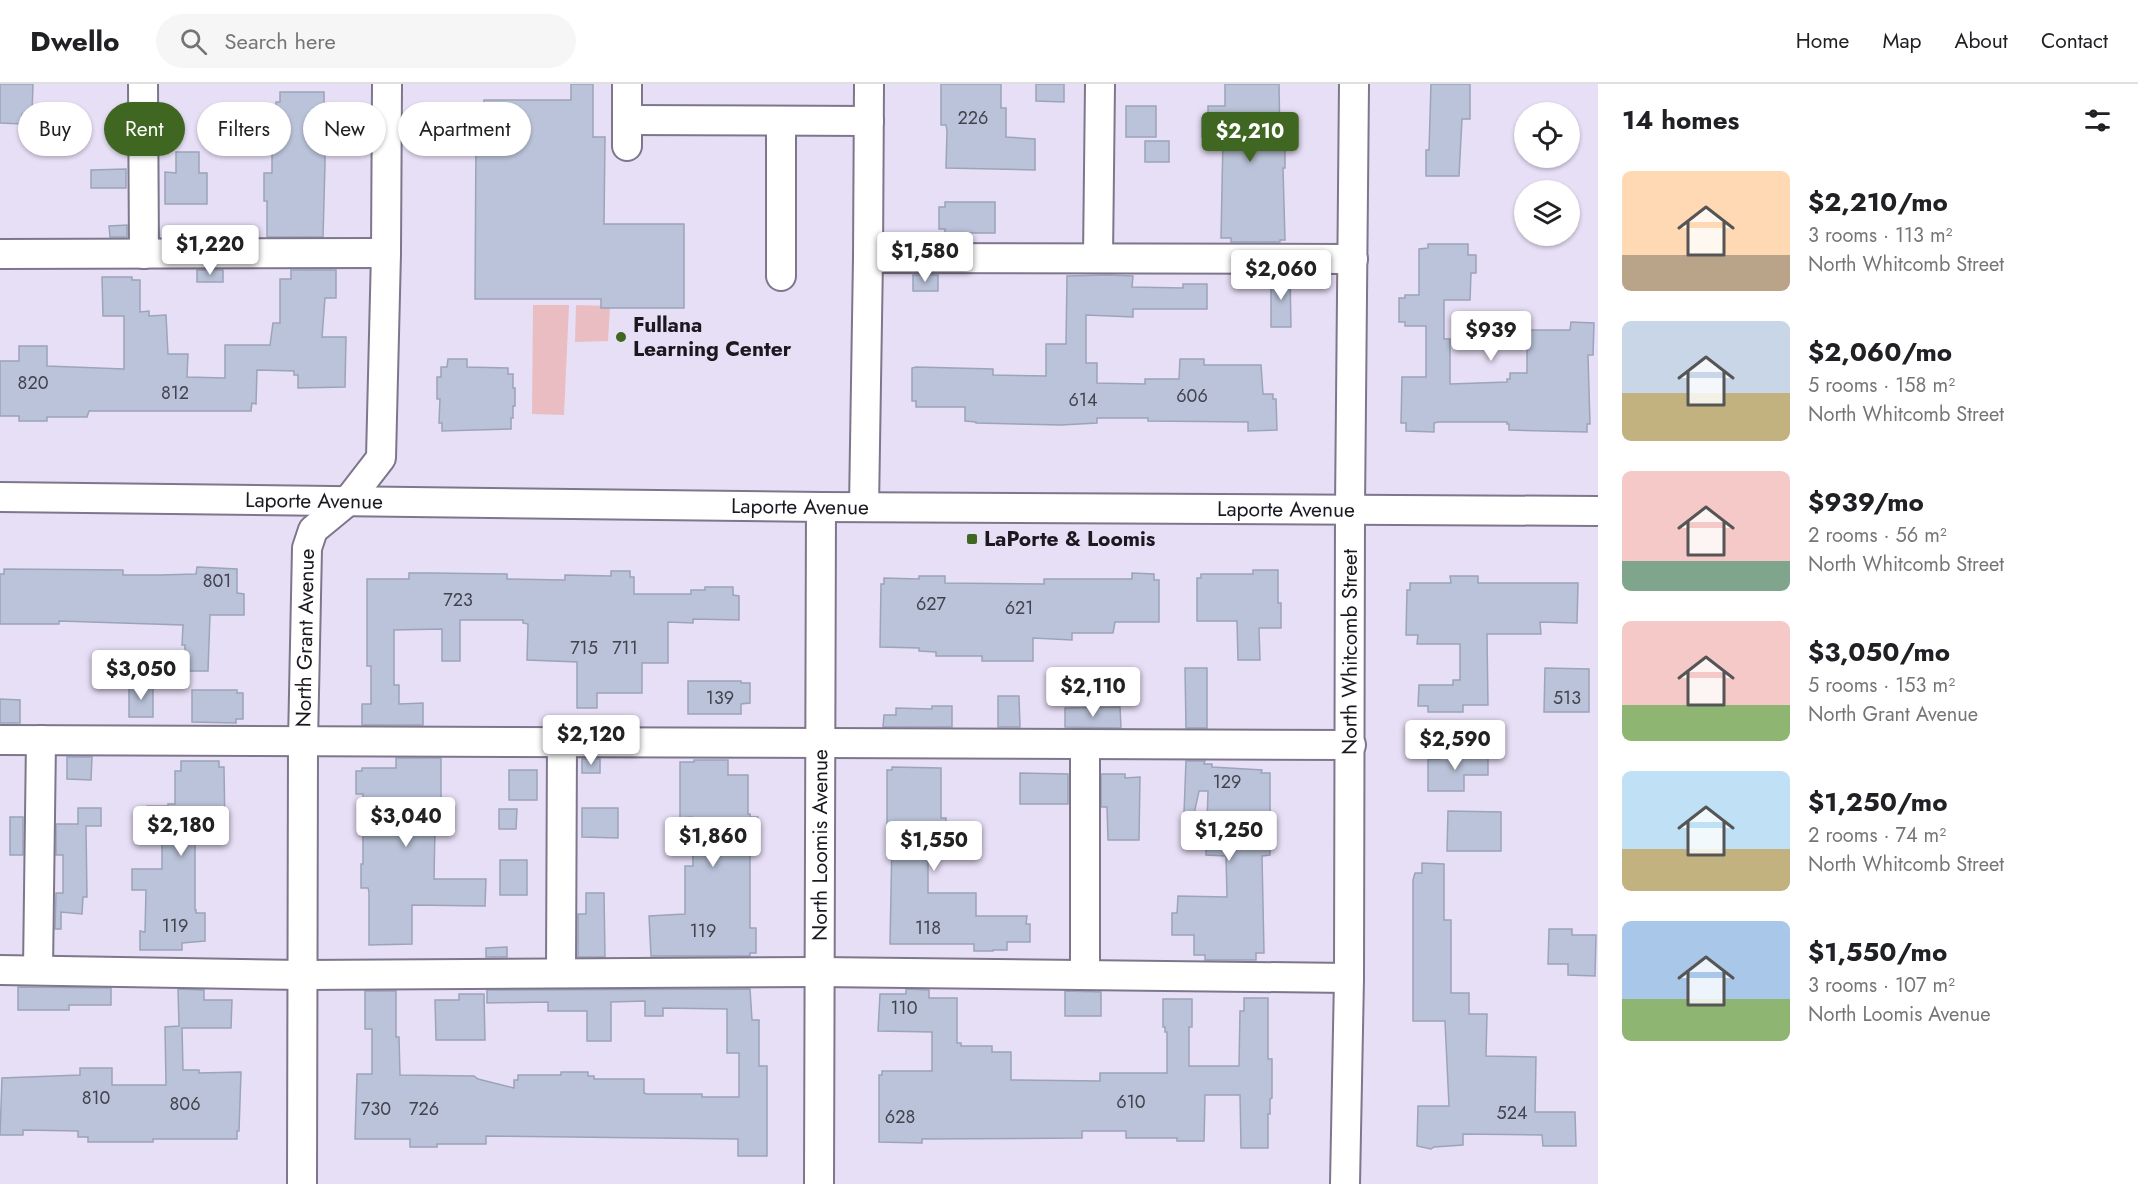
<!DOCTYPE html>
<html lang="en">
<head>
<meta charset="utf-8">
<style>
	:root { --surface:#fff; --page:#f6f6f6; --text:#202124; --muted:#757577; --line:#e0e0e0; --accent:#406721 }
	body { margin:0; font-family:Jost,sans-serif; background:var(--page); color:var(--text); height:100vh; display:flex; flex-direction:column; font-size:22px; white-space:nowrap }
	* { box-sizing:border-box; margin:0 }
	p { font-size:20px; color:var(--muted) }
	.icon { flex:none; width:33px; height:33px; fill:none; stroke:currentColor; stroke-width:2; stroke-linecap:round; stroke-linejoin:round }
	.map { position:relative; flex:1; overflow:hidden }
	.side { display:flex; flex-direction:column; background:var(--surface); width:540px }
	.side>* { flex:none }
	.guide { position:absolute; left:18px; top:18px; width:570px; height:54px; display:flex; gap:12px }
	.buttons { position:absolute; left:1514px; top:18px; display:grid; gap:12px }
	.buttons a { display:grid; place-items:center; width:66px; height:66px; border-radius:50%; background:var(--surface); box-shadow:0 2px 4px #0004; font-size:30px }
	.price { position:absolute; translate:-50% -51px; padding:0 14px; border-radius:6px; background:#fff; color:#222; font-size:20px; line-height:39px; filter:drop-shadow(0 2px 3px #0008) }
	.price::after { content:''; position:absolute; left:50%; top:36px; width:18px; height:14px; margin-left:-9px; background:inherit; clip-path:polygon(0 0,100% 0,50% 100%) }
	.price.on { background:var(--accent); color:#fff }
	ul { padding:0; list-style:none }
	li { display:flex; align-items:center; gap:18px; height:150px; padding:0 24px }
	li span { display:grid; place-items:center; flex:none; width:168px; height:120px; border-radius:9px; color:#555 }
	li>.icon { margin-inline-start:auto }
	span .icon { width:72px; height:72px; fill:#fffc; stroke-width:1 }
	li b { font-size:26px }
	h2 { display:flex; justify-content:space-between; align-items:center; height:72px; padding:0 24px; font-size:26px }
	.chip { padding:0 21px; border-radius:27px; background:var(--surface); box-shadow:0 2px 4px #0004; font-size:21px; line-height:54px }
	.chip.on { background:var(--accent); color:#fff }
	header { display:flex; align-items:center; gap:36px; box-sizing:border-box; height:84px; padding:0 30px; background:var(--surface); border-bottom:2px solid var(--line) }
	header strong { font-size:28px }
	nav { display:flex; gap:33px; margin-inline-start:auto; font-size:21px }
	.search { width:420px; height:54px; background:var(--page); display:flex; align-items:center; gap:15px; box-sizing:border-box; padding:0 21px; border-radius:33px; color:var(--muted); font-size:22px }
	main { display:flex; flex:1; min-height:0 }
	.map>svg:first-child { display:block }
	.green { fill:#eabdc2 }
	.building { fill:#bac3d9; stroke:#9ca4b9; stroke-width:1.5 }
	.lines { fill:none; stroke-linecap:round; stroke-linejoin:round }
	.minor-casing { stroke:#7e768b; stroke-width:32 }
	.minor { stroke:#fff; stroke-width:28 }
	.poi-dot { fill:#406721; stroke:#e7dff6; stroke-width:2 }
	.labels { text-anchor:middle; stroke-width:4.5; stroke-linejoin:round; paint-order:stroke }
	.number-label { font-size:18px; fill:#43434e }
	.poi-label { font-size:21px; font-weight:bold; fill:#1b1820; stroke:#e7dff6; text-anchor:start }
	.street-label { font-size:21px; fill:#1b1820; stroke:#e7dff6 }
</style>
</head>
<body>
<header>
<strong>Dwello</strong>
<div class="search"><svg class="icon" aria-label="search" viewBox="0 0 24 24"><circle cx="10" cy="10" r="6"/><path d="M15 15l6 6"/></svg>Search here</div>
<nav><a>Home</a><a>Map</a><a>About</a><a>Contact</a></nav>
</header>
<main>
<div class="map">
<svg width="1598" height="1100" viewBox="0 0 1598 1100">
	<rect width="100%" height="100%" fill="#e7dff6"/>
	<g class="green">
		<path d="M533,221H569L564,331L532,330Z"/>
		<path d="M576,221L610,222L608,257L575,258Z"/>
	</g>
	<g class="building">
		<path d="M0,0H33L32,30H22V40L0,39Z"/>
		<path d="M571,0H593V53H605L604,140H684V224H601V215H475L476,52H484V16H571Z"/>
		<path d="M941,0H1001V24H1006V53L1035,55V86L946,84L947,47L946,41H941Z"/>
		<path d="M1036,0H1064V18L1036,17Z"/>
		<path d="M1225,0H1279L1280,59L1281,63L1285,64V84H1283L1285,156H1280V158H1231V154H1221L1223,53H1202V34H1208V22H1225Z"/>
		<path d="M1431,0H1470V35H1462L1459,92H1426V66H1429Z"/>
		<path d="M280,8H324L325,79L323,153H267V117H264V89H272V52H276V18H280Z"/>
		<rect x="1126" y="22" width="30" height="31"/>
		<rect x="1145" y="57" width="24" height="21"/>
		<path d="M176,68H199V89H207V120H165V88L176,89Z"/>
		<path d="M126,85V104H91V86Z"/>
		<path d="M945,118H995V149H945V145H939V123H945Z"/>
		<path d="M127,141V153H110L109,142Z"/>
		<path d="M1428,160H1468V171H1476V189H1471L1470,216H1444V255H1450V300L1507,298V295H1510V289H1527V246H1570L1571,238L1594,239L1593,271H1588L1590,340H1587V348L1509,346V340H1507V338H1438L1434,339V348L1406,347V339H1401L1402,293H1426V242H1405V238H1399V214H1405V211H1419V165L1428,164Z"/>
		<rect x="197" y="186" width="26" height="12"/>
		<path d="M291,186H336V214H325L322,253H346L345,303L298,304V291H294V287L257,286L256,320L252,319L251,327H89L87,333H47V337H19V332H0V277H19V262H47V282L124,285V232H103L102,193H132V196H140V228L149,227V232L166,231L168,270H188L187,293L225,294V261H270L273,239H280V195H291Z"/>
		<rect x="913" y="191" width="25" height="16"/>
		<path d="M1108,191L1133,192L1132,203L1183,204V200H1207V225H1133V233L1086,231V279H1097V299L1145,300V295H1179L1180,275H1204V281H1261L1263,310H1273V315H1276L1277,346L1248,347V338L1148,337V334H1097V339L1061,341L976,339V338L965,337V323H916V317H912V284L916,283L993,285V291L1046,292V260H1066L1067,192Z"/>
		<path d="M1290,191L1291,243H1271V192Z"/>
		<path d="M448,275H467V283L508,284V290H513V304H515V322H513V334H511V345L442,347V339H439L440,315H437V293H441V283H447Z"/>
		<path d="M197,483L237,485V509L244,510V531H210L208,587H185V561H182L183,541L59,537V540H0V490H4V485L123,486V491H160L196,490Z"/>
		<path d="M1253,486H1278V519H1281V544H1259L1260,576H1238L1237,537H1197V494H1201V490H1253Z"/>
		<path d="M611,487H630V493H634V510H691V506H705V503H733V511L739,512V536L693,535V539L668,538V579H642V609H597V624H577V578L527,576L528,540L523,539V536H460V577H442V545L394,546V601H399V620L423,619V641H362V620H371V582H367V495H409V489H431L507,490V495L565,496V491L611,492Z"/>
		<path d="M1132,489L1154,490V496H1159V538H1115L1113,549H1072V556L1033,554V577H982V572H936V568L919,567V564L880,563L881,500H884V494L919,495V492H945V499L1044,500V495H1132Z"/>
		<path d="M1450,492H1478V499H1578L1577,539L1540,538L1541,550H1487L1488,621H1463V628H1428V622H1418L1419,601H1453V596H1460V560H1417L1418,551H1406L1407,506H1410V499H1451Z"/>
		<path d="M1185,584H1207V644H1186Z"/>
		<path d="M1545,584L1589,585V628H1544Z"/>
		<path d="M688,597H741V599H750V619L741,620V630H688Z"/>
		<path d="M129,600L153,601V633H129Z"/>
		<path d="M192,606H237V609H243V635H236V639L192,638Z"/>
		<path d="M998,612H1019L1020,643H998Z"/>
		<path d="M0,615L20,616V639H0Z"/>
		<path d="M932,622H952V643H883L884,631H896V624L932,625Z"/>
		<path d="M1120,623L1121,644L1065,643V624Z"/>
		<path d="M1440,671H1488V691H1464V707H1428V675H1440Z"/>
		<path d="M67,673H92L91,696L67,695Z"/>
		<path d="M396,674H441V722L455,723V745L435,744L434,795H486L485,822L412,821V860L369,861V808L368,804H361V780H363V710H356V687H362V684H396Z"/>
		<rect x="582" y="675" width="18" height="14"/>
		<path d="M694,676H728V691H748V730H750V733H758V761H750V844H756V869H750V872H651L649,832L685,830V782H693L692,733L680,734V678H694Z"/>
		<path d="M181,677H219V683H224L225,749H220V754H195V826H196V829H205V857L182,859V866H140V847L145,848L146,806H132V785H162V740H147V722H168V720H175V687H181Z"/>
		<path d="M1186,677H1205L1204,680H1212V683L1262,686L1261,689H1270V771L1262,772L1264,869H1256V876H1205V871H1194V851H1172V829H1177L1178,812L1227,813L1226,772L1206,771L1208,707H1199L1194,730L1184,729Z"/>
		<path d="M892,683L941,684V734H946V750L968,751L967,775L928,774V809H976V832H1027L1026,840H1030V858H1007V866H993V867H974V860H890L892,756L887,755V686H892Z"/>
		<rect x="509" y="686" width="28" height="30"/>
		<path d="M1020,689L1068,690V720H1020Z"/>
		<path d="M1101,690H1125V694L1140,693L1139,756H1108L1107,723H1101Z"/>
		<path d="M78,724H101V742H86L87,813H83L82,830L61,828V845H55L56,809H63V771H56V740H78Z"/>
		<path d="M582,724H618V754L582,753Z"/>
		<path d="M499,725H517L516,745H499Z"/>
		<path d="M1448,727L1501,728V767H1447Z"/>
		<rect x="10" y="733" width="13" height="38"/>
		<rect x="500" y="776" width="27" height="35"/>
		<path d="M1422,779L1444,780V836H1451V909H1469V930H1487L1486,972L1536,973L1535,1028H1575L1576,1062H1543L1542,1051L1463,1050V1061L1434,1063L1431,1065L1417,1062L1418,1022H1449L1445,937H1413V796L1415,789H1422Z"/>
		<path d="M586,809H604L605,873H578V830H586Z"/>
		<path d="M1549,845H1572V851H1596L1595,892L1568,891V880H1548Z"/>
		<path d="M507,863V873H486V864Z"/>
		<path d="M18,903L111,904V921H69V926H18Z"/>
		<path d="M178,905L204,906V916H232L231,944H182L183,986H199V989L241,988L239,1047H237V1055H153V1058H88V1053H78V1047L23,1046V1051H0L2,994L80,991V984H112V1001H166L165,943L179,942Z"/>
		<path d="M750,905L752,936H759V982H767V1072H738V1055L486,1052V1060H437V1063H410V1055H355L357,990H372V945H365V907H396V953H399L400,991L474,992L478,995L514,1004V996H518V991H561V988H588V992H594V995H644V1009L647,1010H702V1013H739V969H727V925L663,924V932H645V917L611,918V957H587V927H548V918L487,919V906Z"/>
		<path d="M906,905L929,906V914H957V959H961V962H992V968H1011V996L1100,997V989H1167V948H1165V943H1163V915H1192V943H1189V982H1239L1240,927H1244V914H1268V975H1272V1014L1270,1015V1030H1268V1064H1241L1240,1011H1205L1204,1057H1177V1054H1126V1047H1082V1054L922,1055V1059L879,1058V991H882V987H932V948L878,947L880,910H906Z"/>
		<path d="M1065,907L1101,908V932H1065Z"/>
		<path d="M459,910H484L485,956H436L435,916H459Z"/>
	</g>
	<g class="lines">
		<defs>
			<g id="minor">
				<path d="M143,0L144,170"/>
				<path d="M627,0V62"/>
				<path d="M627,36L869,37"/>
				<path d="M781,37V192"/>
				<path d="M0,170L386,169"/>
				<path d="M868,174L1353,175"/>
				<path d="M1098,174L1100,0"/>
				<path id="s1" d="M0,413L821,423L1598,427"/>
				<path d="M864,423L868,174L869,0"/>
				<path d="M0,656L1351,661"/>
				<path d="M1085,660V891"/>
				<path d="M0,886L302,891L819,888L1349,894"/>
				<path d="M38,886L41,656"/>
				<path d="M561,889L562,658"/>
				<path id="s2" d="M302,1100L303,658L307,464L313,446L347,418L381,374L386,169L387,0"/>
				<path id="s3" d="M819,1100L821,423"/>
				<path id="s4" d="M1345,1100L1349,894L1350,424L1354,0"/>
			</g>
		</defs>
		<use href="#minor" class="minor-casing"/>
		<use href="#minor" class="minor"/>
	</g>
	<g class="poi-dot">
		<circle cx="621" cy="253" r="6"/>
		<rect x="966" y="449" width="12" height="12" rx="3"/>
	</g>
	<g class="labels">
		<g class="number-label">
			<text x="973" y="40">226</text>
			<text x="33" y="305">820</text>
			<text x="175" y="315">812</text>
			<text x="1192" y="318">606</text>
			<text x="1083" y="322">614</text>
			<text x="217" y="503">801</text>
			<text x="458" y="522">723</text>
			<text x="931" y="526">627</text>
			<text x="1019" y="530">621</text>
			<text x="584" y="570">715</text>
			<text x="625" y="570">711</text>
			<text x="720" y="620">139</text>
			<text x="1567" y="620">513</text>
			<text x="1227" y="704">129</text>
			<text x="175" y="848">119</text>
			<text x="928" y="850">118</text>
			<text x="703" y="853">119</text>
			<text x="904" y="930">110</text>
			<text x="96" y="1020">810</text>
			<text x="1131" y="1024">610</text>
			<text x="185" y="1026">806</text>
			<text x="376" y="1031">730</text>
			<text x="424" y="1031">726</text>
			<text x="1512" y="1035">524</text>
			<text x="900" y="1039">628</text>
		</g>
		<g class="poi-label">
			<text x="633" y="248">Fullana<tspan x="633" dy="24">Learning Center</tspan></text>
			<text x="984" y="462">LaPorte &amp; Loomis</text>
		</g>
		<g class="street-label">
			<text dy="7" stroke="none"><textPath href="#s1" startOffset="314">Laporte Avenue</textPath></text>
			<text dy="7" stroke="none"><textPath href="#s1" startOffset="800">Laporte Avenue</textPath></text>
			<text dy="7" stroke="none"><textPath href="#s1" startOffset="1286">Laporte Avenue</textPath></text>
			<text dy="7" stroke="none"><textPath href="#s2" startOffset="546">North Grant Avenue</textPath></text>
			<text dy="7" stroke="none"><textPath href="#s4" startOffset="532">North Whitcomb Street</textPath></text>
			<text dy="7" stroke="none"><textPath href="#s3" startOffset="339">North Loomis Avenue</textPath></text>
		</g>
	</g>
</svg>
<div class="buttons">
<a><svg class="icon" aria-label="locate" viewBox="0 0 24 24"><circle cx="12" cy="12" r="6"/><path d="M12 2v4M12 18v4M2 12h4M18 12h4"/></svg></a>
<a><svg class="icon" aria-label="layers" viewBox="0 0 24 24"><path d="M12 4l9 5-9 5-9-5zM3 14l9 5 9-5"/></svg></a>
</div>
<b class="price on" style="left:1250px;top:79px">$2,210</b>
<b class="price" style="left:210px;top:192px">$1,220</b>
<b class="price" style="left:925px;top:199px">$1,580</b>
<b class="price" style="left:1281px;top:217px">$2,060</b>
<b class="price" style="left:1491px;top:278px">$939</b>
<b class="price" style="left:141px;top:617px">$3,050</b>
<b class="price" style="left:1093px;top:634px">$2,110</b>
<b class="price" style="left:591px;top:682px">$2,120</b>
<b class="price" style="left:1455px;top:687px">$2,590</b>
<b class="price" style="left:406px;top:764px">$3,040</b>
<b class="price" style="left:181px;top:773px">$2,180</b>
<b class="price" style="left:1229px;top:778px">$1,250</b>
<b class="price" style="left:713px;top:784px">$1,860</b>
<b class="price" style="left:934px;top:788px">$1,550</b>
<div class="guide">
<a class="chip">Buy</a>
<a class="chip on">Rent</a>
<a class="chip">Filters</a>
<a class="chip">New</a>
<a class="chip">Apartment</a>
</div>
</div>
<section class="side">
<h2>14 homes<svg class="icon" aria-label="filters" viewBox="0 0 24 24"><path d="M4 7h16M4 17h16"/><circle cx="9" cy="7" r="2"/><circle cx="15" cy="17" r="2"/></svg></h2>
<ul>
<li><span style="background:linear-gradient(#ffd9b3 70%,#b9a48a 0)"><svg class="icon" aria-label="home" viewBox="0 0 24 24"><path d="M3 11l9-7 9 7M6 9v11h12V9"/></svg></span><div><b>$2,210/mo</b><p>3 rooms · 113 m²</p><p>North Whitcomb Street</p></div></li>
<li><span style="background:linear-gradient(#c9d6e8 60%,#c2b280 0)"><svg class="icon" aria-label="home" viewBox="0 0 24 24"><path d="M3 11l9-7 9 7M6 9v11h12V9"/></svg></span><div><b>$2,060/mo</b><p>5 rooms · 158 m²</p><p>North Whitcomb Street</p></div></li>
<li><span style="background:linear-gradient(#f6c9c9 75%,#7fa58c 0)"><svg class="icon" aria-label="home" viewBox="0 0 24 24"><path d="M3 11l9-7 9 7M6 9v11h12V9"/></svg></span><div><b>$939/mo</b><p>2 rooms · 56 m²</p><p>North Whitcomb Street</p></div></li>
<li><span style="background:linear-gradient(#f6c9c9 70%,#8fb573 0)"><svg class="icon" aria-label="home" viewBox="0 0 24 24"><path d="M3 11l9-7 9 7M6 9v11h12V9"/></svg></span><div><b>$3,050/mo</b><p>5 rooms · 153 m²</p><p>North Grant Avenue</p></div></li>
<li><span style="background:linear-gradient(#bfe0f5 65%,#c2b280 0)"><svg class="icon" aria-label="home" viewBox="0 0 24 24"><path d="M3 11l9-7 9 7M6 9v11h12V9"/></svg></span><div><b>$1,250/mo</b><p>2 rooms · 74 m²</p><p>North Whitcomb Street</p></div></li>
<li><span style="background:linear-gradient(#a9c7e8 65%,#8fb573 0)"><svg class="icon" aria-label="home" viewBox="0 0 24 24"><path d="M3 11l9-7 9 7M6 9v11h12V9"/></svg></span><div><b>$1,550/mo</b><p>3 rooms · 107 m²</p><p>North Loomis Avenue</p></div></li>
</ul>
</section>
</main>
</body>
</html>
